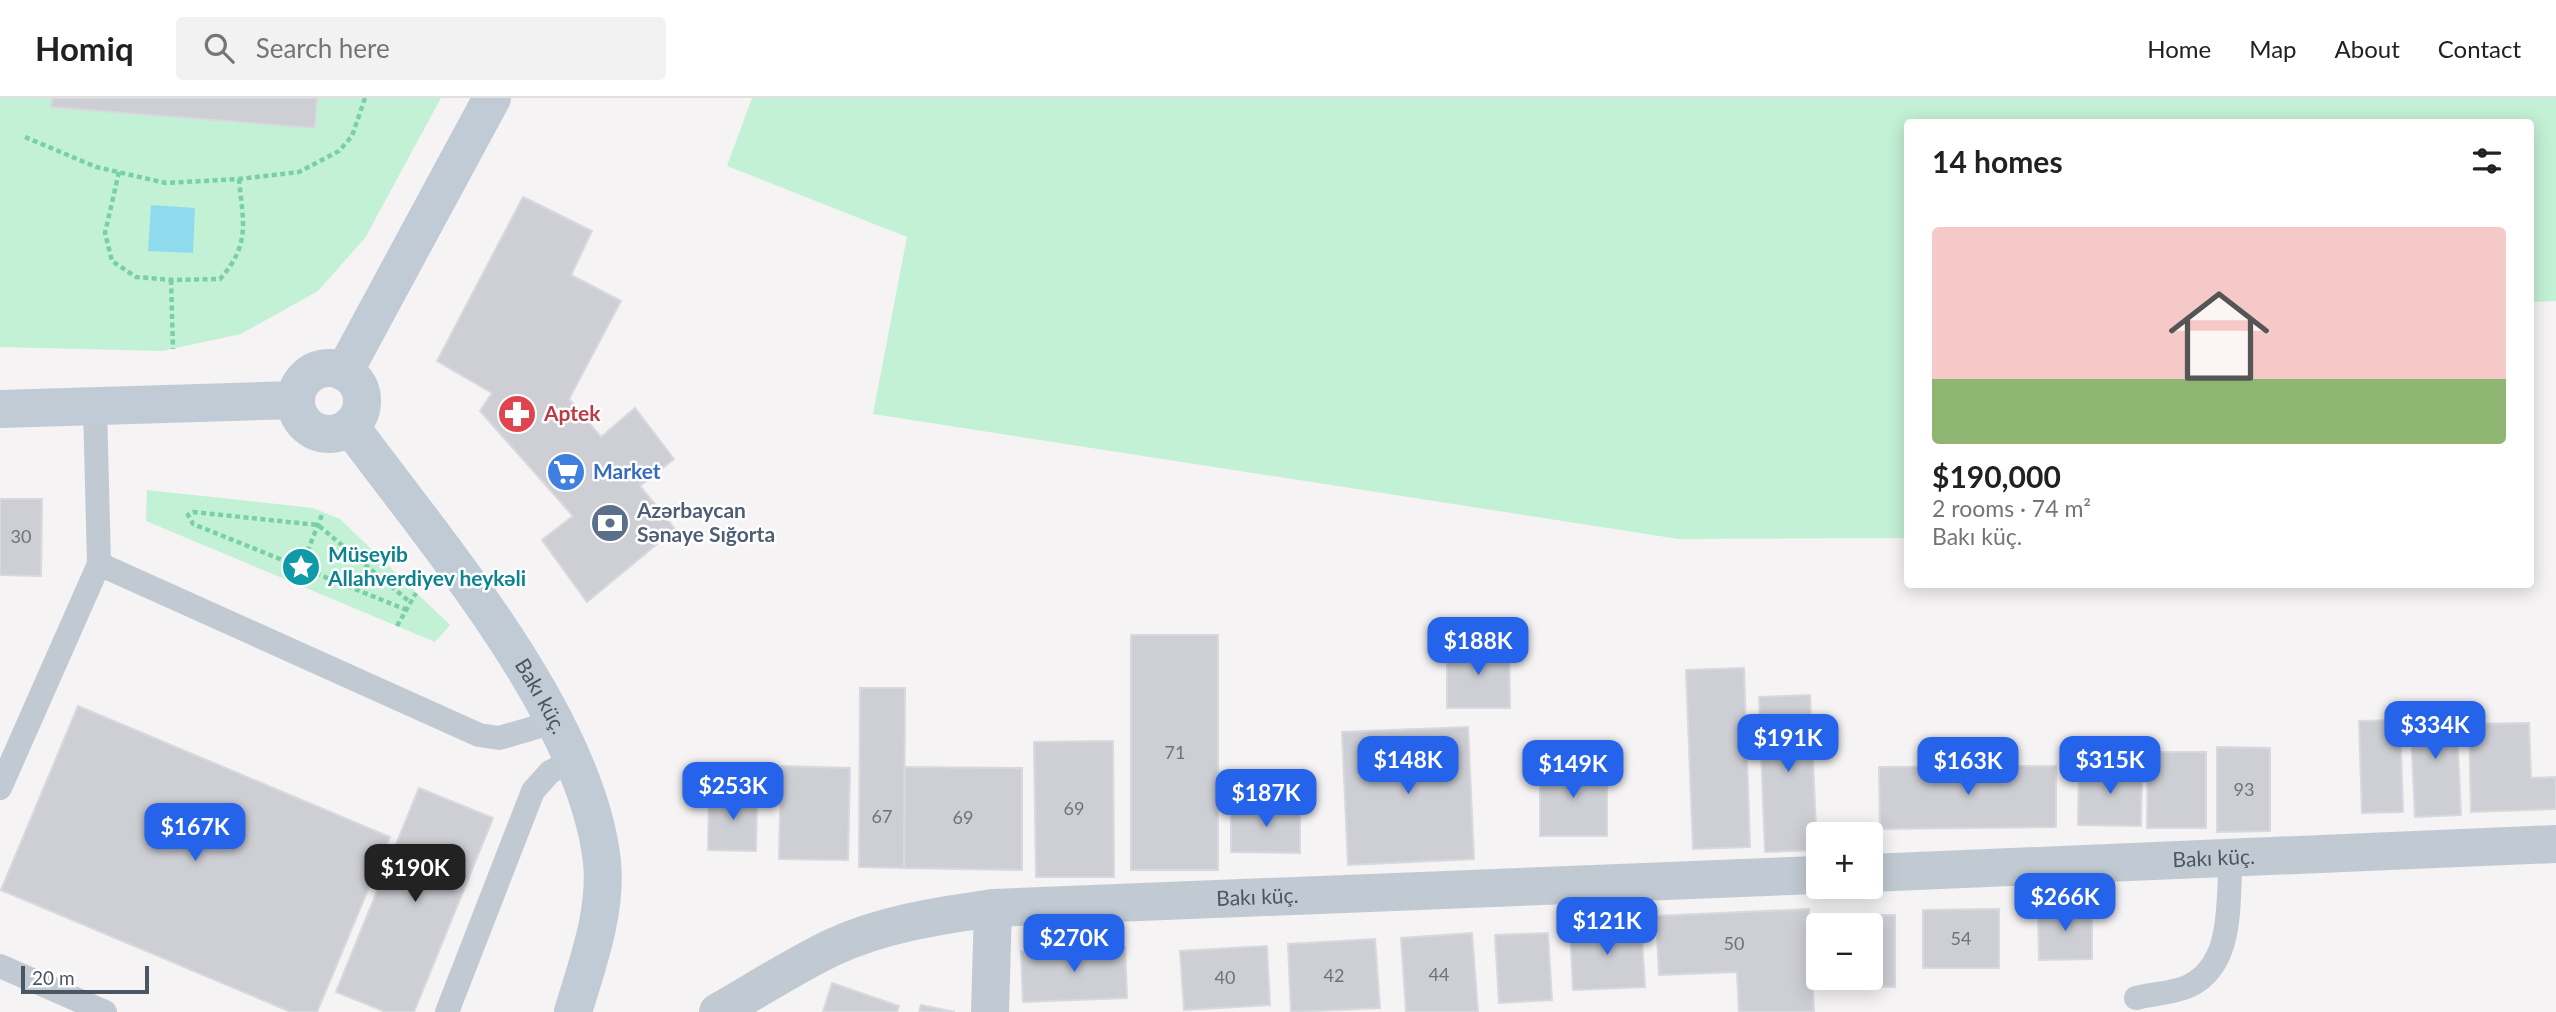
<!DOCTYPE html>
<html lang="en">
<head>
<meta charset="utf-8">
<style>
	:root { --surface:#fff; --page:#f2f2f2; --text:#202124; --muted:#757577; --line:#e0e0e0; --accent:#2563eb }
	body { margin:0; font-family:Lato,sans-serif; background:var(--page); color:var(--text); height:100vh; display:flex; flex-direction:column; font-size:26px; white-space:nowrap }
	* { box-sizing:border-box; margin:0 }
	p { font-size:23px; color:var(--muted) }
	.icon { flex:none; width:38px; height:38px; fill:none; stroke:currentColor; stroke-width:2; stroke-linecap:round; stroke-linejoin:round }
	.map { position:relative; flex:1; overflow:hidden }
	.details { position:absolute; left:1904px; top:21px; width:630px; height:469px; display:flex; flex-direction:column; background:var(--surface); border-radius:7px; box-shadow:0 4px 18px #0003 }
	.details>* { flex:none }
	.controls { position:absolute; left:1806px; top:724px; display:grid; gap:14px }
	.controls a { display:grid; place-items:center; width:77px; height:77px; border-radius:7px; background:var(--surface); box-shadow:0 4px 18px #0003; font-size:35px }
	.scale { position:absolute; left:21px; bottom:18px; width:128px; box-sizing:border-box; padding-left:7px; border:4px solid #4a5661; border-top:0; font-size:19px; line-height:24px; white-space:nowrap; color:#4a5661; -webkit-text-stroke:5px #fff; paint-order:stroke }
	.price { position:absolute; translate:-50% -60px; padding:0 16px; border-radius:14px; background:var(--accent); color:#fff; font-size:23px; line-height:46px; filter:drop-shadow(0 2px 4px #0008) }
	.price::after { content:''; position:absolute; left:50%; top:42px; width:21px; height:16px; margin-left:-10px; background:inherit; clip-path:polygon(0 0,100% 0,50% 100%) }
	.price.selected { background:#222; color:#fff }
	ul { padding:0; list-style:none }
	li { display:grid; align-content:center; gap:14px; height:371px; padding:0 28px }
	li+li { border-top:2px solid var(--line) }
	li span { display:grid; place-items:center; height:217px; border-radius:7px; color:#555 }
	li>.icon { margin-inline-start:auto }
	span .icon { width:126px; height:126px; fill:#fffc; stroke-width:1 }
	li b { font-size:30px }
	h2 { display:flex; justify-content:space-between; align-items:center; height:84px; padding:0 28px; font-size:30px }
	header { display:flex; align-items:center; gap:42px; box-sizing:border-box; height:98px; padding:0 35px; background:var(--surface); border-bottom:2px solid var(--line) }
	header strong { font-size:33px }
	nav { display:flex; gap:38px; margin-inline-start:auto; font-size:24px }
	.search { width:490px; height:63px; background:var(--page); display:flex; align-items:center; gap:18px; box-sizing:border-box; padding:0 24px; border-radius:7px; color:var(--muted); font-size:26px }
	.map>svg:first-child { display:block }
	.green { fill:#c3f1d5 }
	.water { fill:#90daee }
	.building { fill:#cdcfd5; stroke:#d7d9de; stroke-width:2 }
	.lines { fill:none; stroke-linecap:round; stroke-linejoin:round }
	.path { stroke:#7ad0a6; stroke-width:4.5; stroke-dasharray:5 3.5; stroke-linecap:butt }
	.lane { stroke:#c1cad2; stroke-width:24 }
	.street { stroke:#c1cad2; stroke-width:38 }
	.secondary { stroke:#c1cbd6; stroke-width:38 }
	.labels { text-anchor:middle; stroke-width:5; stroke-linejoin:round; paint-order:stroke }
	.number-label { font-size:18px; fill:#6b747e }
	.health-label { font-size:21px; font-weight:bold; fill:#be3a42; stroke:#fff; text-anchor:start }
	.shop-label { font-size:21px; font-weight:bold; fill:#366cbe; stroke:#fff; text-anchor:start }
	.service-label { font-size:21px; font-weight:bold; fill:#4e5e75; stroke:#fff; text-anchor:start }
	.culture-label { font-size:21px; font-weight:bold; fill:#0d838f; stroke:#fff; text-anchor:start }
	.street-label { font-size:21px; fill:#4a5661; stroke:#fff }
</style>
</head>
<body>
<header>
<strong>Homiq</strong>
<div class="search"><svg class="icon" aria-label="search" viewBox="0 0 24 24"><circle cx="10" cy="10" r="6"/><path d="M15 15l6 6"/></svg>Search here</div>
<nav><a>Home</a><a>Map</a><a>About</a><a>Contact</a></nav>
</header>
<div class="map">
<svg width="2556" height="914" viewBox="0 0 2556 914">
	<rect width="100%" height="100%" fill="#f5f3f3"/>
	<g class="green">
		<path d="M0,0H441L365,140L318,193L241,236L162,253L0,249Z"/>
		<path d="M752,0H2556V203L2531,204L2530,24H1908L1907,440L1679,441L873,316L907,139L727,68Z"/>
		<path d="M147,392L313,410L340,421L450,527L435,544L146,423Z"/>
	</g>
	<path class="water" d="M151,107L195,110L193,155L148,153Z"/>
	<g class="building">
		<path d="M52,0H317L315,30L51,9Z"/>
		<path d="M523,99L592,133L571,177L621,203L569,301L601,339L635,310L674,361L640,388L675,431L587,504L542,442L573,418L480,313L492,295L437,263Z"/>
		<path d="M0,401H42L41,478L0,477Z"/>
		<rect x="1131" y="537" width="87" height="235"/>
		<path d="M1447,548H1509L1510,610H1447Z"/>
		<path d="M1744,570L1750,749L1693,751L1686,572Z"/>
		<path d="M860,590H905L904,770L859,769Z"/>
		<path d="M1810,597L1817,752L1765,754L1759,599Z"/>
		<path d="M78,608L390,739L317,914H291L1,792Z"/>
		<path d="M2456,608L2461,717L2415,719L2410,610Z"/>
		<path d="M2400,622L2403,714L2362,715L2359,623Z"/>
		<path d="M2529,625L2531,680L2556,679V711L2471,714L2469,626Z"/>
		<path d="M1468,629L1474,761L1348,767L1342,634Z"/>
		<path d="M1113,643L1114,779H1036L1034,644Z"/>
		<path d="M2217,649L2270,650V733L2217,734Z"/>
		<path d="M2148,654H2206V730H2147Z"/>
		<path d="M1540,666L1607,667V738H1540Z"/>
		<path d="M781,668L850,670L848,762L779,761Z"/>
		<path d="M2056,668V729L1880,731L1879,669Z"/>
		<path d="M905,669L1022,670V772L904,770Z"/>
		<path d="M2079,669L2142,670L2141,728L2078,727Z"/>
		<path d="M419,690L493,720L414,914H386L336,894Z"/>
		<path d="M709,696L757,697L756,753L708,752Z"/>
		<path d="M1231,706L1300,707V755L1231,754Z"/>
		<path d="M2092,809V861L2039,862L2038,810Z"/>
		<path d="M1809,811L1814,914H1739L1737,874L1659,877L1656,818Z"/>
		<path d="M1999,811V870H1923V812Z"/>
		<path d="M1836,817H1895V889L1836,888V880H1871V828H1836Z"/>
		<path d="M1641,825L1645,889L1573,892L1570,828Z"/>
		<path d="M1472,835L1478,914H1406L1401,840Z"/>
		<path d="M1548,835L1552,902L1499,905L1495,837Z"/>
		<path d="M1375,841L1380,910L1291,914L1288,846Z"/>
		<path d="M1267,848L1270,907L1184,912L1180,853Z"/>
		<path d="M1125,849L1127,900L1023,904L1021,853Z"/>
		<path d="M832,885L899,908L897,914H823Z"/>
		<path d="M921,907L955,914H919Z"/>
	</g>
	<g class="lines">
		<g class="path">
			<path d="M25,39L96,69L166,85L239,81L299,74L339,53L352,38L365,0"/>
			<path d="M119,74L105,135L112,163L136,179L171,182L220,181C251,146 243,124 239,81"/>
			<path d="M171,182L173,251"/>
			<path d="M295,485L323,414"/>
			<path d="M407,512L193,426L188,417L193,414L318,427L411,505"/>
			<path d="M397,528L416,495"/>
		</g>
		<g class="lane">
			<path d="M95,308L99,466L479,637L499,640L554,624"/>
			<path d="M0,690L99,466"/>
			<path d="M0,868L105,914"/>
			<path d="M2136,900C2152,896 2174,895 2189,888C2235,866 2227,803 2231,760"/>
			<path d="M447,914L533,693L550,674L572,663"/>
		</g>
		<g class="street">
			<path id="s1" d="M1871,775L2556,746"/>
			<path id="s2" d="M718,914C755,893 792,869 831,850C882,826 937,818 993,810L1818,777"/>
			<path d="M990,914L993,810"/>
		</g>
		<g class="secondary">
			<circle cx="329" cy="303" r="33"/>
			<path d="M344,274L492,0"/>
			<path d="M0,311L296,302"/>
			<path id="s3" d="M350,328C436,445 586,618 602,764C607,814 587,867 573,914"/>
		</g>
	</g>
	<defs>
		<symbol id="pharmacy-disc" viewBox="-11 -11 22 22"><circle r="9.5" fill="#e0444e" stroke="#fff"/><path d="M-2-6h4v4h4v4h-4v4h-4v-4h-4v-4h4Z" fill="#fff"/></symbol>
		<symbol id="supermarket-disc" viewBox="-11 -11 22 22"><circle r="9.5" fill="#3f7fe0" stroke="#fff"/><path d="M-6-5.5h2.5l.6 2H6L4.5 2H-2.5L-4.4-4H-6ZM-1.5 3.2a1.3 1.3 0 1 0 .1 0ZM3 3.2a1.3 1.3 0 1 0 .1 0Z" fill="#fff"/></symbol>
		<symbol id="bank-disc" viewBox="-11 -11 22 22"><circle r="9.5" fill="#5c6f8a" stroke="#fff"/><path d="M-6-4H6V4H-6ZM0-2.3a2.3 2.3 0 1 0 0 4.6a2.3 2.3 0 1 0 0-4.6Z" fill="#fff"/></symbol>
		<symbol id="sight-disc" viewBox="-11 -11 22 22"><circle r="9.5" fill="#0f9aa8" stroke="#fff"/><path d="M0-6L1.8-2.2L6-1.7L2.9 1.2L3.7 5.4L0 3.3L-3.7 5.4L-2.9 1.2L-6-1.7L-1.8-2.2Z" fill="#fff"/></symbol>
	</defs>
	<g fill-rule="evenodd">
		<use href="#pharmacy-disc" x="495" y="294" width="44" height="44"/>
		<use href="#supermarket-disc" x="544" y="352" width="44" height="44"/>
		<use href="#bank-disc" x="588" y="403" width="44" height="44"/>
		<use href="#sight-disc" x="279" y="447" width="44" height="44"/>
	</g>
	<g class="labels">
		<g class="number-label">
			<text x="21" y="445">30</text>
			<text x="1175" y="661">71</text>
			<text x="2244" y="698">93</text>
			<text x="1074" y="717">69</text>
			<text x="882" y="725">67</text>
			<text x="963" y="726">69</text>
			<text x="1961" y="847">54</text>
			<text x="1734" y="852">50</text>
			<text x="1439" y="883">44</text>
			<text x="1334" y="884">42</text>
			<text x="1225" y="886">40</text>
		</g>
		<g class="health-label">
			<text x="544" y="323">Aptek</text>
		</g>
		<g class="shop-label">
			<text x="593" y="381">Market</text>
		</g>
		<g class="service-label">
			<text x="637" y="420">Azərbaycan<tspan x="637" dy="24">Sənaye Sığorta</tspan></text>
		</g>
		<g class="culture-label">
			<text x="328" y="464">Müseyib<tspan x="328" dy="24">Allahverdiyev heykəli</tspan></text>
		</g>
		<g class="street-label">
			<text dy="7" stroke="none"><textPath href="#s3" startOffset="331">Bakı küç.</textPath></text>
			<text dy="7" stroke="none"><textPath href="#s1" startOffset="343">Bakı küç.</textPath></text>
			<text dy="7" stroke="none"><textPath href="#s2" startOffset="562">Bakı küç.</textPath></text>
		</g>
	</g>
</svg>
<div class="controls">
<a>+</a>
<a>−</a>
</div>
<div class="scale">20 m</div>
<b class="price" style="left:1478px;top:579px">$188K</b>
<b class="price" style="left:2435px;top:663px">$334K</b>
<b class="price" style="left:1788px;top:676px">$191K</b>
<b class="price" style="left:1408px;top:698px">$148K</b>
<b class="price" style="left:2110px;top:698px">$315K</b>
<b class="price" style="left:1968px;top:699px">$163K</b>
<b class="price" style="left:1573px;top:702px">$149K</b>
<b class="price" style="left:733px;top:724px">$253K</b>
<b class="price" style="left:1266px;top:731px">$187K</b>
<b class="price" style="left:195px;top:765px">$167K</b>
<b class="price selected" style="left:415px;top:806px">$190K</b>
<b class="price" style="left:2065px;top:835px">$266K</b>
<b class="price" style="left:1607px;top:859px">$121K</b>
<b class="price" style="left:1074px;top:876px">$270K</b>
<section class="details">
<h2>14 homes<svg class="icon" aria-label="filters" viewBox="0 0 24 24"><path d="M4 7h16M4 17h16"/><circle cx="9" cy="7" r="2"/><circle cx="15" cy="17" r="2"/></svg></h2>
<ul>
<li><span style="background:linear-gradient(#f6c9c9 70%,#8fb573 0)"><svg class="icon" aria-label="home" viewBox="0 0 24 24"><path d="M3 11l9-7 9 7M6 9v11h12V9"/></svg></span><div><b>$190,000</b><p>2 rooms · 74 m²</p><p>Bakı küç.</p></div></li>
</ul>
</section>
</div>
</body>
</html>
